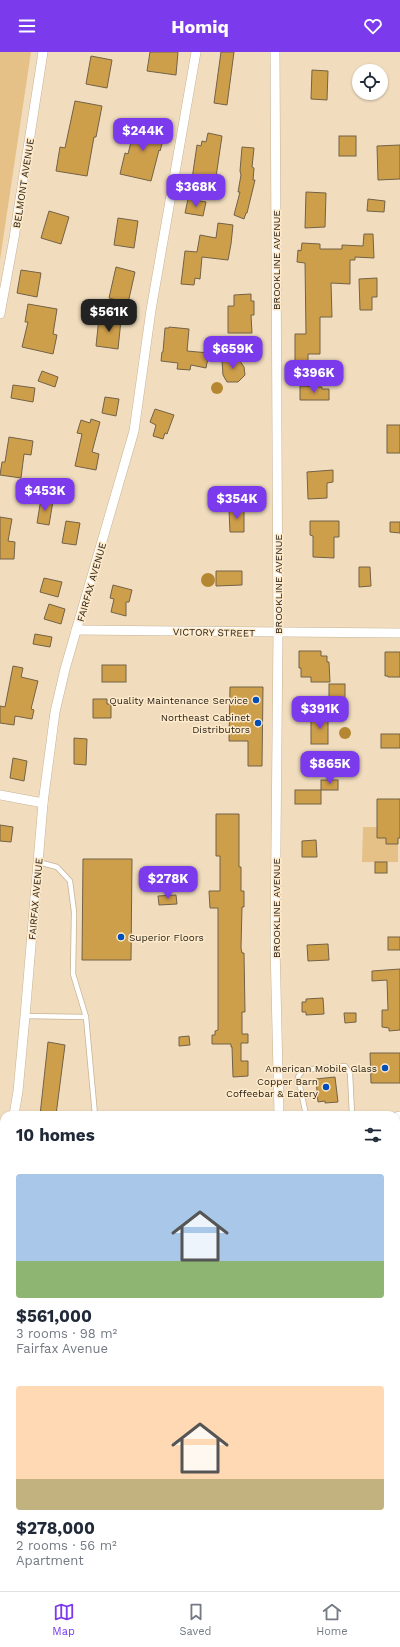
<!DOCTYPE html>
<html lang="en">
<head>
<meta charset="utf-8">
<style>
	:root { --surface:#fff; --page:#f6f6f7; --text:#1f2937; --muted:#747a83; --line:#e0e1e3; --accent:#7c3aed }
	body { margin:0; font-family:"Work Sans",sans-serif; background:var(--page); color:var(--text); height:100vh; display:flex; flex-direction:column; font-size:15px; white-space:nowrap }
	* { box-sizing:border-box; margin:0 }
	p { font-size:13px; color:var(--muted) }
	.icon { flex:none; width:22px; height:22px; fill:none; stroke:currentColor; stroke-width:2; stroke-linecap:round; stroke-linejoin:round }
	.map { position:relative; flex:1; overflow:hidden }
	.panel { position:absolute; left:0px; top:1059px; width:400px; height:480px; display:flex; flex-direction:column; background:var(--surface); border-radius:12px 12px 0 0; box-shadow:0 1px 3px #0004 }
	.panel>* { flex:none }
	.tools { position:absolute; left:352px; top:12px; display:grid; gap:8px }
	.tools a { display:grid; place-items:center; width:36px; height:36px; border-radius:50%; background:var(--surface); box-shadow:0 1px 3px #0004; font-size:20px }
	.price { position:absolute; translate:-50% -34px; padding:0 9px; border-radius:8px; background:var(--accent); color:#fff; font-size:13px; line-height:26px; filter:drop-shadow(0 1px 2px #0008) }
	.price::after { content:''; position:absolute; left:50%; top:24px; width:12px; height:9px; margin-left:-6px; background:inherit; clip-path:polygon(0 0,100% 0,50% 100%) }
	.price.on { background:#222; color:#fff }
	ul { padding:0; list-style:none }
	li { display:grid; align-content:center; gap:8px; height:212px; padding:0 16px }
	li span { display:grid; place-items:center; height:124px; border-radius:4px; color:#555 }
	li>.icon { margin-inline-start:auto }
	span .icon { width:72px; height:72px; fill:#fffc; stroke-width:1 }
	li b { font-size:17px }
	h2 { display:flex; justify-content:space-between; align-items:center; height:48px; padding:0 16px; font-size:17px }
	header { display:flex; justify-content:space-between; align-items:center; height:52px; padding:0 16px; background:var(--accent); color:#fff; font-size:18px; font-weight:700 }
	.dock { display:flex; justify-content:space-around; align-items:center; height:56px; border-top:1px solid var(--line); background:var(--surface); font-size:11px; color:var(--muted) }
	.dock a { display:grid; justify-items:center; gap:2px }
	.dock .on { color:var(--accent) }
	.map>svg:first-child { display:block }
	.green { fill:#e5c188 }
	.water { fill:#b68732 }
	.building { fill:#ce9f4b; stroke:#736246 }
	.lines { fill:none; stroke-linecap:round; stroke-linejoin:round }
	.service-casing { stroke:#c6b395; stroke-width:6 }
	.minor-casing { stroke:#c6b395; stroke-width:10 }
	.tertiary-casing { stroke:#c6b395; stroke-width:14 }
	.secondary-casing { stroke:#c6b395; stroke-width:14 }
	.service { stroke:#fff; stroke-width:4.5 }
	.minor { stroke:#fff; stroke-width:9 }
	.tertiary { stroke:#fff; stroke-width:12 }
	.secondary { stroke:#fff; stroke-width:13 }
	.poi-dot { fill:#004eb7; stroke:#feeacb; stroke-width:1.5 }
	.labels { text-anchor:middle; stroke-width:3; stroke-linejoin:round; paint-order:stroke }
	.street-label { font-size:10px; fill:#2a2317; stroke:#feeacb }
	.poi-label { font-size:10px; fill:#2a2317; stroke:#feeacb; text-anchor:end }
</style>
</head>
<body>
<header><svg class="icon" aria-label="menu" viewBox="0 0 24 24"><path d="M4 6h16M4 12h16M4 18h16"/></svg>Homiq<svg class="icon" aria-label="heart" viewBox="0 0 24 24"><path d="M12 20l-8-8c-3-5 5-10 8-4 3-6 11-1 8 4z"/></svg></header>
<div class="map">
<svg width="400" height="1539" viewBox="0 0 400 1539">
	<rect width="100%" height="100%" fill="#f1ddbe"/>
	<g class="green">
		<path d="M0,0H31L0,208Z"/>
		<path d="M363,775H377L386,786V792H398V810H362Z"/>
		<path d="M0,1513L4,1514V1535H84L99,1539H0Z"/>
	</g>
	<g class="water">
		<circle cx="217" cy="336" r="6"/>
		<circle cx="208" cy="528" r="7"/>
		<circle cx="345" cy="681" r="6"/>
	</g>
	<g class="building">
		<path d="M150,0H178L176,23L147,19Z"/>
		<path d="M221,0H234L227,53L214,51Z"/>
		<path d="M91,4L112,8L107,36L86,32Z"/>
		<path d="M312,18L328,19L327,48L311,47Z"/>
		<path d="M75,49L102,54L96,85H94L87,124L56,119L60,95L65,96Z"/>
		<path d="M136,70L166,78L160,99L159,98L151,129L120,122L125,101L128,102Z"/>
		<path d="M208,81L222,84L215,132L192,127L197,93L201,94L202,89L206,90Z"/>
		<rect x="339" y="84" width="17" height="20"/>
		<path d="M400,93V127L378,128L377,94Z"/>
		<path d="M242,95L254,96L252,115L254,116L253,128H255L247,161H246L244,167L234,163L240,140H238L241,123L240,119Z"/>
		<path d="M306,140L326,141L325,175L305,176Z"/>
		<path d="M188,147L206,150L203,164L185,161Z"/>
		<path d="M368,147L385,149L384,160L367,159Z"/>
		<path d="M49,159L69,165L61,192L41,186Z"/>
		<path d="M118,166L138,169L134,196L114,193Z"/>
		<path d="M218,171L233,173L231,192L228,208L202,205L200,227L195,226L194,233L181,232L185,199L197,200L200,183L216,186Z"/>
		<path d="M364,182H373L374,206L355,205V208H350V232L331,231L332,265H320V302H308V314H295V282H306L305,211L297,210L298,198L301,199L302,191L320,192V197H342V193L363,194Z"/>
		<path d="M116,215L135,220L128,251L109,246Z"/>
		<path d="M21,218L41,221L37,245L17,241Z"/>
		<path d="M377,226V245H372V258H360L359,227Z"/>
		<path d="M251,242V249H254V263H251L252,281H228V254H234V243Z"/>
		<path d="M28,252L57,257L53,282L57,283L53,302L22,295L28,270H25Z"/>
		<path d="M99,266L121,268L118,297L96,294Z"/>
		<path d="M169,275L189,277L187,299L209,301L206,316L191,313L190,318L177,317L178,311L161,309L162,300H163L165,276H169Z"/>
		<path d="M231,305H237L244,315L245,323L238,330H227L223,323L222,309Z"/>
		<path d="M42,319L58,325L55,335L38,329Z"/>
		<path d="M13,333L35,336L33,350L11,346Z"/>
		<path d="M300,334L322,335V337H329V348H300Z"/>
		<path d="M105,345L119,347L116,364L102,361Z"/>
		<path d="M155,357L174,363L167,382L165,381L163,387L153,384L156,373L150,370Z"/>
		<path d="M91,367L100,370L92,400L99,402L96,418L75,414L82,382L77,381L81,368L90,371Z"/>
		<rect x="387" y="373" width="13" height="28"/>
		<path d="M9,385L33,389L31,403L24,402L21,426L0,423L2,410H5Z"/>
		<path d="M333,418V430L327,431V446L308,447L307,420Z"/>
		<path d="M41,447L53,449L49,473L37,471Z"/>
		<path d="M233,457H244V480H230L229,458Z"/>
		<path d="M0,465L12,467L8,489L15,490L14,507H0Z"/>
		<path d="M66,469L80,471L76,493L62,491Z"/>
		<path d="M310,469H339V485H334V506L313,505V484L310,483Z"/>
		<path d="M390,470H400V481L390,480Z"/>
		<path d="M359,515H370L371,534L359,535Z"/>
		<path d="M216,519H242V533L216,534Z"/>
		<path d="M44,526L62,530L58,545L40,540Z"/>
		<path d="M113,533L132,538L129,550H126V564L111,560L114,547L110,546Z"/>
		<path d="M49,552L65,557L61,572L44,567Z"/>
		<path d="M35,582L52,585L50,595L33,592Z"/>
		<path d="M299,599H321V604H327V610H329L330,630H311V625H301V616H299Z"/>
		<path d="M385,600H400V625H388V624H385Z"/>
		<rect x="102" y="613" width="24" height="17"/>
		<path d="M13,614L23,616L21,625L38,629L31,657L34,658L32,667L15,664L14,673L0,671V654L5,655Z"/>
		<rect x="329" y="632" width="16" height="16"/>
		<path d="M230,635H263L262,714H248V689H229Z"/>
		<path d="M93,647H107V652H111V666H93Z"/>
		<rect x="311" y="664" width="17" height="28"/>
		<rect x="381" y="682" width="19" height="14"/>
		<path d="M74,686L87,687L86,713L74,712Z"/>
		<path d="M13,706L27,709L24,729L10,726Z"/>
		<rect x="321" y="728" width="17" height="10"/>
		<rect x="295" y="738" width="26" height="14"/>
		<path d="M377,747H400V786H398V792H386V786H377Z"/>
		<path d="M216,762H239V815H241V839H244V855H242L241,896L242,901H244L245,960H242V982H248V991H241V1009H248V1024L233,1025L232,995H231V992H212V983H215V979L218,978V856H210L209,839H220V804H216Z"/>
		<path d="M0,773L13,775L11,790L0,789Z"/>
		<path d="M316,788L317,805H302V789Z"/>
		<path d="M83,807H132L131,908H82Z"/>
		<rect x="375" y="810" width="12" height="11"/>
		<path d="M176,843L177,852L159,853L158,844Z"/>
		<rect x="388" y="885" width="12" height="13"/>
		<path d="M328,892L329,908L308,909L307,893Z"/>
		<path d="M400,917V978L389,979V976L382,975V958H388L387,928L372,929V919Z"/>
		<path d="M323,946L324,962L306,963V960H302V950H306V947Z"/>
		<path d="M344,961H356V970L345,971Z"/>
		<path d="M189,984L190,993L179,994V985Z"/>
		<path d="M48,990L65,993L56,1063H40Z"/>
		<path d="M370,1001H400V1031H371Z"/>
		<path d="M335,1025L338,1050L325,1051V1049L318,1050L316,1027Z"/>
	</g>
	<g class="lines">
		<defs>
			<g id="service">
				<path d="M38,810L57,815L70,829L74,860L73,922L86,965"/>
				<path d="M25,964L86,965L95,1063"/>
				<path d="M306,1063L298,1025L303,1018L345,1014L350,1021L352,1063"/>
				<path d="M396,1203L400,1225"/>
				<path d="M398,1342L400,1269"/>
				<path d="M383,1539L384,1535"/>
			</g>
			<g id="minor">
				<path d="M275,0L278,581L275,893L279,1063"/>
				<path d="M0,262L14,186L43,0"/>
				<path d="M76,578L400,581"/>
				<path d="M0,743L43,751"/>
				<path d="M14,1063L18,1039L25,964L43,751L55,660L65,617L134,379L151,258L196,0"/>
				<path d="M0,1141L4,1118"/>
				<path d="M0,1342H4"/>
				<path d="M396,1342H400"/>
				<path d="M222,1539V1535"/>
			</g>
			<g id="tertiary">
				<path d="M0,1501L4,1502"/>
				<path d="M121,1535L136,1539"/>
			</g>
			<g id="secondary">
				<path d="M396,1067L400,1066"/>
				<path d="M0,1162L4,1161"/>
			</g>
		</defs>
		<use href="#service" class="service-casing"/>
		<use href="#minor" class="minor-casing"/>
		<use href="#tertiary" class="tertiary-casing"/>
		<use href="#secondary" class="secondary-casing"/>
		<use href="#service" class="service"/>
		<use href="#minor" class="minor"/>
		<use href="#tertiary" class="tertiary"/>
		<use href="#secondary" class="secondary"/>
	</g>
	<g class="poi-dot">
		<circle cx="256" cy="648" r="4"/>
		<circle cx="258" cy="671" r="4"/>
		<circle cx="121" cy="885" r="4"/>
		<circle cx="385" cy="1016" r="4"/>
		<circle cx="326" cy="1035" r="4"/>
	</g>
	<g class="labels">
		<g class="street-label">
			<text transform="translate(23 131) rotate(-81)" y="4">BELMONT AVENUE</text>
			<text transform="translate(276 208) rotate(-90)" y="4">BROOKLINE AVENUE</text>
			<text transform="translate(91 530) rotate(-74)" y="4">FAIRFAX AVENUE</text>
			<text transform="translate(278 532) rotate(-90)" y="4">BROOKLINE AVENUE</text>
			<text transform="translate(214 580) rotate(1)" y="4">VICTORY STREET</text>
			<text transform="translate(35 847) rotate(-85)" y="4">FAIRFAX AVENUE</text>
			<text transform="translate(276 856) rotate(-90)" y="4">BROOKLINE AVENUE</text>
		</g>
		<g class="poi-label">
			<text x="248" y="652">Quality Maintenance Service</text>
			<text x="250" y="669">Northeast Cabinet<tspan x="250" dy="12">Distributors</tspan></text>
			<text x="129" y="889" text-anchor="start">Superior Floors</text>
			<text x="377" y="1020">American Mobile Glass</text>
			<text x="318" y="1033">Copper Barn<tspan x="318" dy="12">Coffeebar &amp; Eatery</tspan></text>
		</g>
	</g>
</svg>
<div class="tools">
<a><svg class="icon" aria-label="locate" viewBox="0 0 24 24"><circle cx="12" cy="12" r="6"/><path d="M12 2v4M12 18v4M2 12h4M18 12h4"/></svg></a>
</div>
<b class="price" style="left:143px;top:100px">$244K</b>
<b class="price" style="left:196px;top:156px">$368K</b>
<b class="price on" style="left:109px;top:281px">$561K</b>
<b class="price" style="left:233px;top:318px">$659K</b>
<b class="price" style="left:314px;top:342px">$396K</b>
<b class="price" style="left:45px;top:460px">$453K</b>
<b class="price" style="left:237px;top:468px">$354K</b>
<b class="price" style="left:320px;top:678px">$391K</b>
<b class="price" style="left:330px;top:733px">$865K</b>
<b class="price" style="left:168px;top:848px">$278K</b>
<section class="panel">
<h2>10 homes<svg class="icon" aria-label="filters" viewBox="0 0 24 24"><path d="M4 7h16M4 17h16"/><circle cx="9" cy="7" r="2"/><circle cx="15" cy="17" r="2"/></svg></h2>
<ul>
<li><span style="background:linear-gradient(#a9c7e8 70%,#8fb573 0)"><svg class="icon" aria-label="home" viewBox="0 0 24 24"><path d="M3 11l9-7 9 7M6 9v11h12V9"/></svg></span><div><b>$561,000</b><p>3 rooms · 98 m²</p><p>Fairfax Avenue</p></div></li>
<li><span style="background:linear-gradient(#ffd9b3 75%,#c2b280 0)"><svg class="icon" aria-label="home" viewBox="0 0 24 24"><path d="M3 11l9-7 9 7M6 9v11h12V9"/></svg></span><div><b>$278,000</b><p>2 rooms · 56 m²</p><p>Apartment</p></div></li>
</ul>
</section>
</div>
<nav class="dock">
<a class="on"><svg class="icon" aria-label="map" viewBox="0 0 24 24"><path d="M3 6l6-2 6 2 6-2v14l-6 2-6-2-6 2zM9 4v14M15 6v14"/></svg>Map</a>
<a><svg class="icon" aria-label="saved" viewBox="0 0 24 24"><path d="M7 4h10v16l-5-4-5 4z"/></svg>Saved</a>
<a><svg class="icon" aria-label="home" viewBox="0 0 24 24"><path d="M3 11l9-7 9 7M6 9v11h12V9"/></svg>Home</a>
</nav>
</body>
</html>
